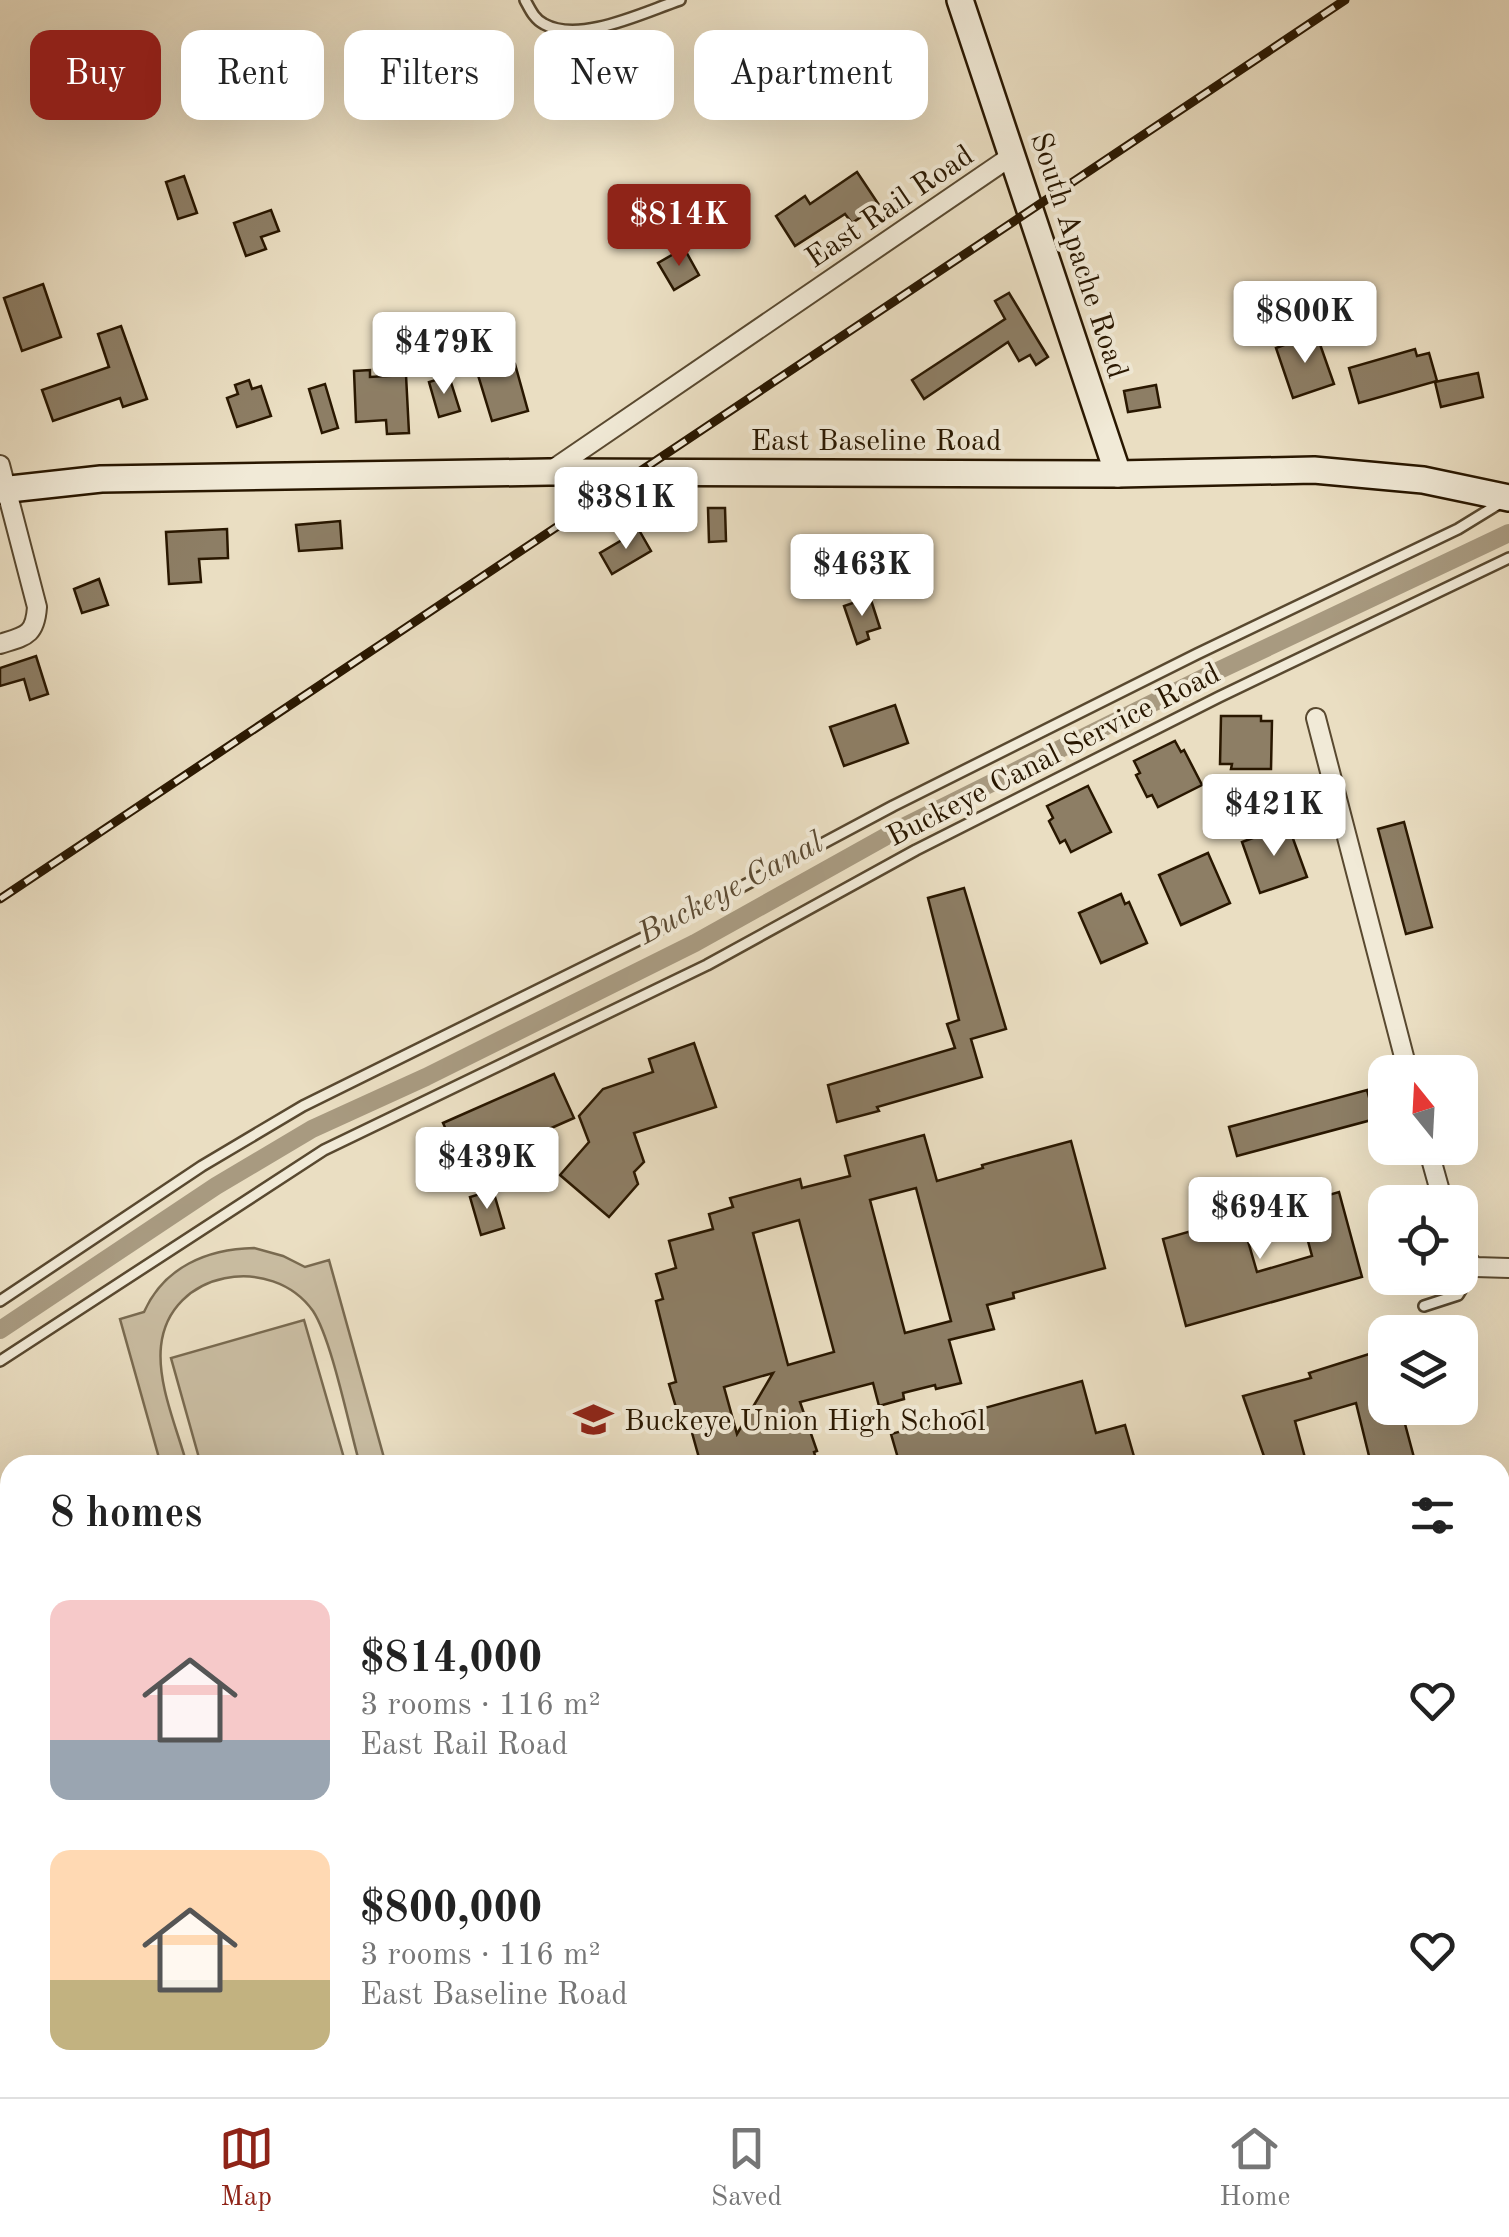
<!DOCTYPE html>
<html lang="en">
<head>
<meta charset="utf-8">
<style>
	:root { --surface:#fff; --page:#f6f6f6; --text:#222; --muted:#767676; --line:#e0e0e0; --accent:#8f2418 }
	body { margin:0; font-family:"Old Standard TT",serif; background:var(--page); color:var(--text); height:100vh; display:flex; flex-direction:column; font-size:38px; white-space:nowrap }
	* { box-sizing:border-box; margin:0 }
	p { font-size:32px; color:var(--muted) }
	.icon { flex:none; width:55px; height:55px; fill:none; stroke:currentColor; stroke-width:2; stroke-linecap:round; stroke-linejoin:round }
	.map { position:relative; flex:1; overflow:hidden }
	.side { position:absolute; left:0px; top:1455px; width:1510px; height:642px; display:flex; flex-direction:column; background:var(--surface); border-radius:30px 30px 0 0; box-shadow:0 10px 40px #0002 }
	.side>* { flex:none }
	.guide { position:absolute; left:30px; top:30px; width:1000px; height:90px; display:flex; gap:20px }
	.needle { width:65px; rotate:342deg }
	.tools { position:absolute; left:1368px; top:1055px; display:grid; gap:20px }
	.tools a { display:grid; place-items:center; width:110px; height:110px; border-radius:20px; background:var(--surface); box-shadow:0 10px 40px #0002; font-size:50px }
	.price { position:absolute; translate:-50% -85px; padding:0 22px; border-radius:10px; background:#fff; color:#222; font-size:32px; line-height:65px; filter:drop-shadow(0 2px 5px #0008) }
	.price::after { content:''; position:absolute; left:50%; top:60px; width:30px; height:22px; margin-left:-15px; background:inherit; clip-path:polygon(0 0,100% 0,50% 100%) }
	.price.current { background:var(--accent); color:#fff }
	ul { padding:0; list-style:none }
	li { display:flex; align-items:center; gap:30px; height:250px; padding:0 50px }
	li span { display:grid; place-items:center; flex:none; width:280px; height:200px; border-radius:20px; color:#555 }
	li>.icon { margin-inline-start:auto }
	span .icon { width:120px; height:120px; fill:#fffc; stroke-width:1 }
	li b { font-size:42px }
	h2 { display:flex; justify-content:space-between; align-items:center; height:120px; padding:0 50px; font-size:42px }
	.chip { padding:0 35px; border-radius:20px; background:var(--surface); box-shadow:0 10px 40px #0002; font-size:35px; line-height:90px }
	.chip.current { background:var(--accent); color:#fff }
	.tabs { display:flex; justify-content:space-around; align-items:center; height:140px; border-top:2px solid var(--line); background:var(--surface); font-size:28px; color:var(--muted) }
	.tabs a { display:grid; justify-items:center; gap:5px }
	.tabs .current { color:var(--accent) }
	.map>svg:first-child { display:block }
	.green { fill:#c9bca1; stroke:#796a50; stroke-width:2.5 }
	.lines { fill:none; stroke-linecap:round; stroke-linejoin:round }
	.canal { stroke:#a89a80; stroke-width:18 }
	.building { fill:#8d7e65; stroke:#291700; stroke-width:2.5; fill-rule:evenodd }
	.lane-casing { stroke:#594930; stroke-width:14 }
	.street-casing { stroke:#594930; stroke-width:22 }
	.secondary-casing { stroke:#291700; stroke-width:30 }
	.lane { stroke:#f1ead7; stroke-width:9 }
	.street { stroke:#f1ead7; stroke-width:18 }
	.secondary { stroke:#f1ead7; stroke-width:25 }
	.rail-casing { stroke:#291700; stroke-width:9 }
	.rail { stroke:#f1ead7; stroke-width:5; stroke-dasharray:15; stroke-linecap:butt }
	.labels { text-anchor:middle; stroke-width:8; stroke-linejoin:round; paint-order:stroke }
	.street-label { font-size:30px; fill:#291700; stroke:#f1ead7 }
	.poi-label { font-size:30px; fill:#291700; stroke:#f1ead7; text-anchor:start }
	.water-label { font-size:32px; font-style:italic; fill:#5c4b33; stroke:#f1ead7 }
</style>
</head>
<body>
<div class="map">
<svg width="1509" height="2097" viewBox="0 0 1509 2097">
	<rect width="100%" height="100%" fill="#eadec2"/>
	<filter id="stains"><feTurbulence type="fractalNoise" baseFrequency=".002" numOctaves="4"/><feColorMatrix values="0 0 0 0 .2 0 0 0 0 .09 0 0 0 0 .02 0 0 0 .5 -.17"/></filter>
	<radialGradient id="worn" r=".72"><stop offset=".6" stop-color="#630" stop-opacity="0"/><stop offset="1" stop-color="#630" stop-opacity=".3"/></radialGradient>
	<g class="green">
		<path d="M254,1248L283,1256L305,1267L329,1260L386,1465H360C349,1427 332,1340 313,1311C272,1253 169,1270 161,1346C157,1384 177,1428 187,1465H161L120,1319L144,1312C164,1267 207,1249 254,1248Z"/>
		<path d="M304,1320L346,1465H201L171,1358Z"/>
		<path d="M0,1547L10,1555V1652L0,1655Z"/>
		<path d="M668,2088H837V2089L807,2097H670Z"/>
		<path d="M1070,2088H1104L1106,2097H1013Z"/>
	</g>
	<g class="lines">
		<path class="canal" d="M0,1330L216,1186L312,1129L426,1077L695,943L901,828L1209,675L1509,533"/>
	</g>
	<g class="building">
		<path d="M857,172L879,205L852,223L845,214L795,246L776,216L805,196L810,204Z"/>
		<path d="M184,176L197,213L178,219L166,182Z"/>
		<path d="M689,209L699,224L679,238L669,222Z"/>
		<path d="M271,210L279,231L261,237L266,249L246,256L234,223Z"/>
		<path d="M684,248L699,275L674,290L658,263Z"/>
		<path d="M43,284L61,337L22,351L4,298Z"/>
		<path d="M1009,293L1048,357L1036,365L1030,355L1019,361L1008,342L924,399L912,380L1005,319L995,301Z"/>
		<path d="M121,326L147,399L123,407L120,398L53,421L42,390L109,367L98,334Z"/>
		<path d="M1316,333L1334,384L1293,398L1276,348Z"/>
		<path d="M1415,349L1417,356L1429,353L1437,381L1359,403L1349,368Z"/>
		<path d="M515,364L528,411L492,421L478,375Z"/>
		<path d="M370,370V377L406,375L409,433L387,434L386,420L356,422L354,371Z"/>
		<path d="M1478,373L1483,397L1441,407L1435,382Z"/>
		<path d="M449,376L460,411L439,417L429,382Z"/>
		<path d="M249,380L252,389L261,386L271,416L237,427L227,398L238,394L235,385Z"/>
		<path d="M325,384L338,428L322,433L309,389Z"/>
		<path d="M1156,385L1160,407L1128,412L1124,391Z"/>
		<path d="M708,508H725L726,541L709,542Z"/>
		<path d="M340,521L342,548L299,551L296,525Z"/>
		<path d="M227,529L228,558L199,559L201,582L169,584L166,532Z"/>
		<path d="M639,530L651,551L612,574L600,553Z"/>
		<path d="M99,579L108,605L82,613L74,589Z"/>
		<path d="M870,597L880,628L867,632L869,639L857,644L844,606Z"/>
		<path d="M36,656L48,694L30,700L24,679L0,686V668Z"/>
		<path d="M895,705L908,743L844,766L830,727Z"/>
		<path d="M1221,716H1261V721H1272L1271,769H1231L1232,764H1220Z"/>
		<path d="M1175,741L1181,752L1184,750L1202,785L1158,807L1152,795L1147,797L1136,775L1140,773L1134,761Z"/>
		<path d="M1088,786L1111,832L1071,852L1065,840L1060,843L1049,821L1053,818L1047,806Z"/>
		<path d="M1404,822L1432,927L1406,934L1378,829Z"/>
		<path d="M1288,825L1307,877L1260,893L1242,842Z"/>
		<path d="M1208,853L1230,903L1181,925L1159,875Z"/>
		<path d="M964,888L1006,1029L971,1039L982,1077L877,1107L879,1111L837,1122L828,1085L955,1048L947,1024L959,1020L928,898Z"/>
		<path d="M1121,894L1125,904L1129,902L1147,943L1101,963L1079,913Z"/>
		<path d="M694,1043L716,1107L634,1133L644,1162L634,1172L638,1184L609,1217L560,1175L589,1142L579,1116L603,1089L653,1072L649,1059Z"/>
		<path d="M554,1074L574,1118L463,1167L443,1123Z"/>
		<path d="M1367,1090L1375,1119L1237,1156L1229,1127Z"/>
		<path d="M924,1135L937,1181L983,1168L982,1165L1071,1141L1105,1268L1013,1293L1014,1298L987,1305L994,1329L949,1340L961,1383L936,1389L935,1385L903,1393L904,1399L879,1406L873,1383L800,1402L817,1451L814,1452L818,1465H701L689,1422L681,1424L669,1384L676,1382L656,1301L663,1299L656,1274L676,1268L669,1241L713,1229L709,1214L733,1207L730,1198L800,1179L802,1188L850,1176L845,1156ZM916,1188L951,1321L905,1333L870,1200ZM799,1220L834,1352L788,1365L753,1233ZM773,1373L737,1434L724,1387Z"/>
		<path d="M493,1190L504,1228L481,1235L470,1197Z"/>
		<path d="M1339,1192L1362,1277L1186,1326L1163,1239L1241,1217L1257,1272L1312,1256L1305,1230L1287,1235L1280,1209Z"/>
		<path d="M1385,1349V1413L1401,1409L1416,1465H1375L1374,1459L1370,1460L1356,1403L1295,1421L1307,1465H1267L1243,1396L1311,1378L1309,1373Z"/>
		<path d="M1082,1381L1096,1433L1125,1425L1135,1460L1116,1465H900L891,1434Z"/>
	</g>
	<g class="lines">
		<defs>
			<g id="lane">
				<path d="M525,0C530,9 534,19 544,24C580,44 644,12 680,0"/>
				<path d="M0,1301L202,1166L303,1106L681,919L893,806L1197,654L1458,529L1502,502"/>
				<path d="M1424,1306L1458,1295L1475,1268"/>
				<path d="M0,1361L324,1150L707,965L916,850L1219,697L1509,558"/>
				<path d="M1500,2035L1509,2036"/>
				<path d="M1468,2089V2088"/>
				<path d="M1379,2097L1381,2088"/>
			</g>
			<g id="street">
				<path d="M0,465L37,607C35,636 25,636 0,644"/>
				<path d="M549,472L1013,155"/>
				<path d="M1316,718L1408,1072"/>
				<path d="M1428,1148L1443,1202"/>
				<path d="M1460,1253L1475,1267L1509,1268"/>
				<path d="M1500,1639L1509,1636"/>
				<path d="M1500,1955L1509,1956"/>
				<path d="M285,2088L288,2097"/>
				<path d="M858,2088L861,2097"/>
				<path d="M1110,2088L1112,2097"/>
				<path d="M85,2097L114,2088"/>
				<path d="M956,2097L992,2088"/>
			</g>
			<g id="secondary">
				<path d="M960,0L1118,474"/>
				<path d="M0,490L101,479L549,472L1118,474L1314,470L1423,480L1509,498"/>
			</g>
		</defs>
		<use href="#lane" class="lane-casing"/>
		<use href="#street" class="street-casing"/>
		<use href="#secondary" class="secondary-casing"/>
		<use href="#lane" class="lane"/>
		<use href="#street" class="street"/>
		<use href="#secondary" class="secondary"/>
		<defs>
			<path id="rail" d="M0,899L1345,0"/>
		</defs>
		<use href="#rail" class="rail-casing"/>
		<use href="#rail" class="rail"/>
	</g>
	<defs>
		<symbol id="school-bare" viewBox="-9 -9 18 18"><path d="M0-5L7-2L0 1L-7-2ZM-4 1L0 2.5L4 1V4Q0 6-4 4Z" fill="#8f2418" stroke="#f1ead7" stroke-width="2.5" paint-order="stroke"/></symbol>
	</defs>
	<g fill-rule="evenodd">
		<use href="#school-bare" x="566" y="1392" width="55" height="55"/>
	</g>
	<g class="labels">
		<g class="street-label">
			<text transform="translate(889 206) rotate(-34)" y="10">East Rail Road</text>
			<text transform="translate(1080 255) rotate(72)" y="10">South Apache Road</text>
			<text x="876" y="450">East Baseline Road</text>
			<text transform="translate(1053 754) rotate(-27)" y="10">Buckeye Canal Service Road</text>
		</g>
		<g class="poi-label">
			<text x="624" y="1430">Buckeye Union High School</text>
		</g>
		<g class="water-label">
			<text transform="translate(730 887) rotate(-28)" y="11">Buckeye Canal</text>
		</g>
	</g>
	<rect width="100%" height="100%" filter="url(#stains)"/>
	<rect width="100%" height="100%" fill="url(#worn)"/>
</svg>
<div class="tools">
<a><svg class="needle" viewBox="-14 -14 28 28"><path d="M0-13l5 13h-10z" fill="#e53935"/><path d="M0 13l5-13h-10z" fill="#767676"/></svg></a>
<a><svg class="icon" aria-label="locate" viewBox="0 0 24 24"><circle cx="12" cy="12" r="6"/><path d="M12 2v4M12 18v4M2 12h4M18 12h4"/></svg></a>
<a><svg class="icon" aria-label="layers" viewBox="0 0 24 24"><path d="M12 4l9 5-9 5-9-5zM3 14l9 5 9-5"/></svg></a>
</div>
<b class="price current" style="left:679px;top:269px">$814K</b>
<b class="price" style="left:1305px;top:366px">$800K</b>
<b class="price" style="left:444px;top:397px">$479K</b>
<b class="price" style="left:626px;top:552px">$381K</b>
<b class="price" style="left:862px;top:619px">$463K</b>
<b class="price" style="left:1274px;top:859px">$421K</b>
<b class="price" style="left:487px;top:1212px">$439K</b>
<b class="price" style="left:1260px;top:1262px">$694K</b>
<div class="guide">
<a class="chip current">Buy</a>
<a class="chip">Rent</a>
<a class="chip">Filters</a>
<a class="chip">New</a>
<a class="chip">Apartment</a>
</div>
<section class="side">
<h2>8 homes<svg class="icon" aria-label="filters" viewBox="0 0 24 24"><path d="M4 7h16M4 17h16"/><circle cx="9" cy="7" r="2"/><circle cx="15" cy="17" r="2"/></svg></h2>
<ul>
<li><span style="background:linear-gradient(#f6c9c9 70%,#9aa5b1 0)"><svg class="icon" aria-label="home" viewBox="0 0 24 24"><path d="M3 11l9-7 9 7M6 9v11h12V9"/></svg></span><div><b>$814,000</b><p>3 rooms · 116 m²</p><p>East Rail Road</p></div><svg class="icon" aria-label="heart" viewBox="0 0 24 24"><path d="M12 20l-8-8c-3-5 5-10 8-4 3-6 11-1 8 4z"/></svg></li>
<li><span style="background:linear-gradient(#ffd9b3 65%,#c2b280 0)"><svg class="icon" aria-label="home" viewBox="0 0 24 24"><path d="M3 11l9-7 9 7M6 9v11h12V9"/></svg></span><div><b>$800,000</b><p>3 rooms · 116 m²</p><p>East Baseline Road</p></div><svg class="icon" aria-label="heart" viewBox="0 0 24 24"><path d="M12 20l-8-8c-3-5 5-10 8-4 3-6 11-1 8 4z"/></svg></li>
</ul>
</section>
</div>
<nav class="tabs">
<a class="current"><svg class="icon" aria-label="map" viewBox="0 0 24 24"><path d="M3 6l6-2 6 2 6-2v14l-6 2-6-2-6 2zM9 4v14M15 6v14"/></svg>Map</a>
<a><svg class="icon" aria-label="saved" viewBox="0 0 24 24"><path d="M7 4h10v16l-5-4-5 4z"/></svg>Saved</a>
<a><svg class="icon" aria-label="home" viewBox="0 0 24 24"><path d="M3 11l9-7 9 7M6 9v11h12V9"/></svg>Home</a>
</nav>
</body>
</html>
